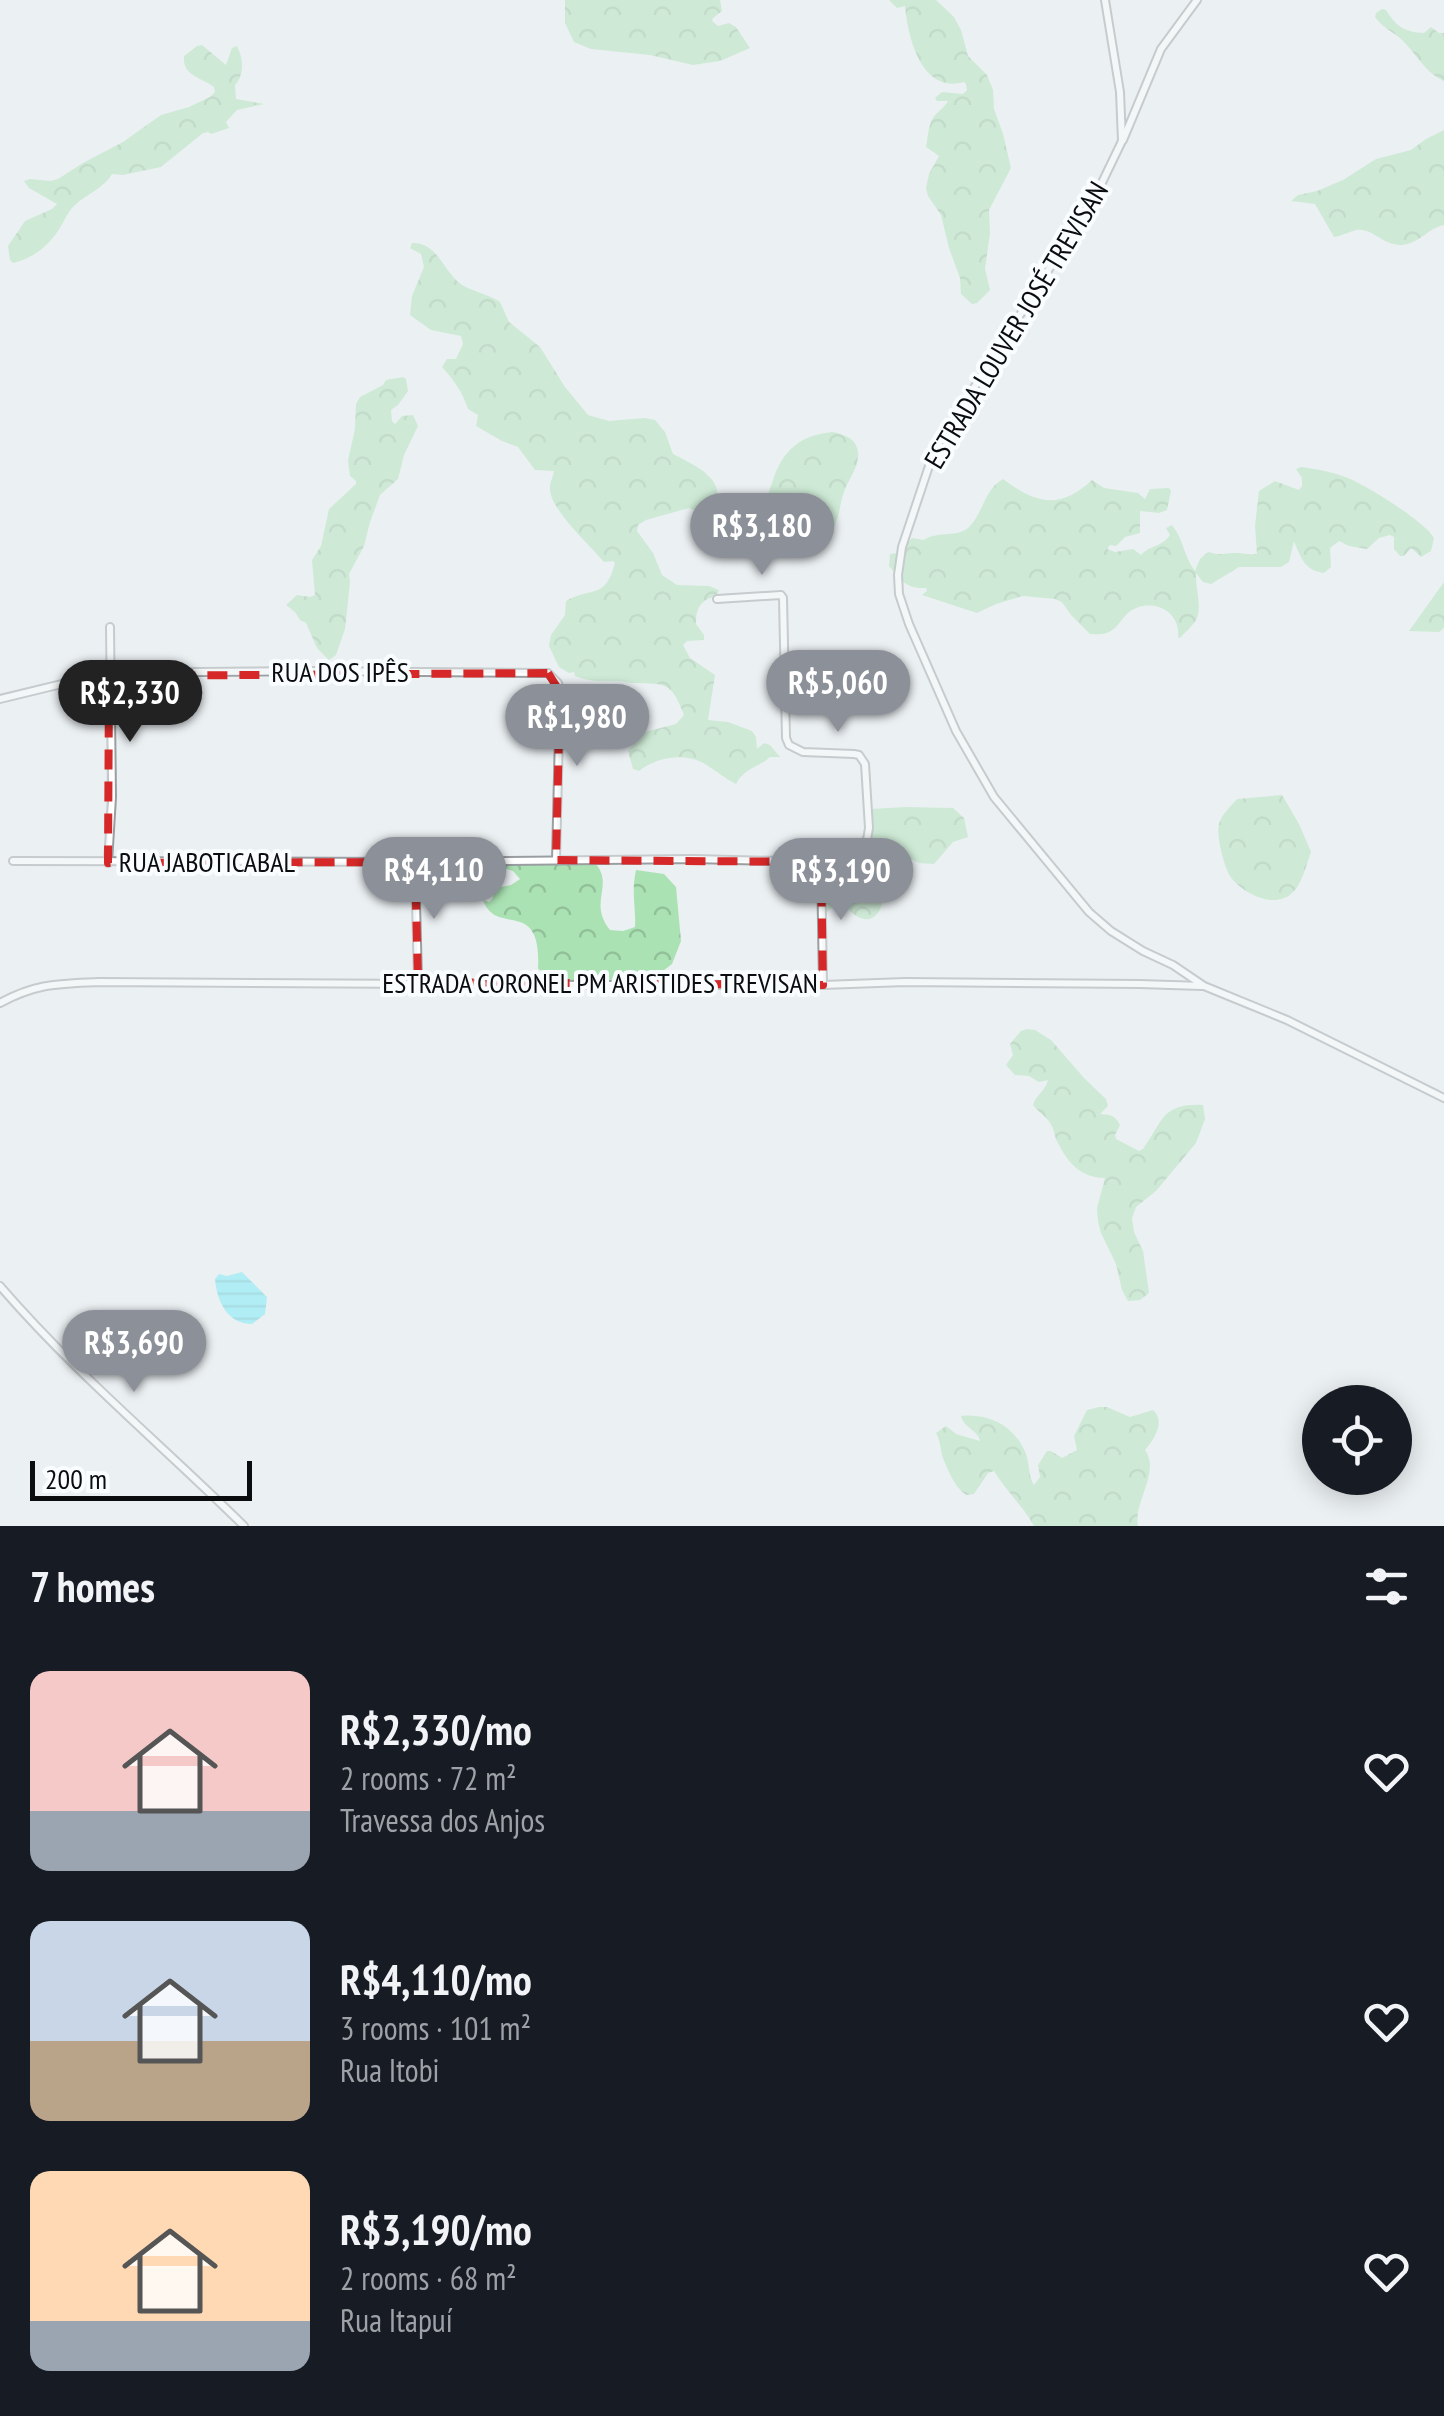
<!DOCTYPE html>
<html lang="en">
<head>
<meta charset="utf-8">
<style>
	:root { --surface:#171b24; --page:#242831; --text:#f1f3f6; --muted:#9ea1a6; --accent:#8c9099 }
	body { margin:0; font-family:"PT Sans Narrow",sans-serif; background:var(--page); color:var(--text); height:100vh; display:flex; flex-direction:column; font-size:38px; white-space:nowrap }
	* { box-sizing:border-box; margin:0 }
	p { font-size:32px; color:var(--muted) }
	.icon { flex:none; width:55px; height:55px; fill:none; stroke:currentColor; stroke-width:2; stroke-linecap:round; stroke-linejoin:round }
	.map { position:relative; height:1526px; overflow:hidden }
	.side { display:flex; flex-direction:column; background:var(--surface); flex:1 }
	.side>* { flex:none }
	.tools { position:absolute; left:1302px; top:1385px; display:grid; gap:20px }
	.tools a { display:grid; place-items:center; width:110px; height:110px; border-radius:50%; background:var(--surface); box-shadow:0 5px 25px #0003; font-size:50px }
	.scale { position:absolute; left:30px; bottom:25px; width:222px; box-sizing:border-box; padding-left:10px; border:5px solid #0a0c0d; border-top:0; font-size:28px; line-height:35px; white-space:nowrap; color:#0a0c0d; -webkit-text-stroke:8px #fafdff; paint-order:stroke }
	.price { position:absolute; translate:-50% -85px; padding:0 22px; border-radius:35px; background:var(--accent); color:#fff; font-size:32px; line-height:65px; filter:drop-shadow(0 2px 5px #0008) }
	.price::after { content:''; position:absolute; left:50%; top:60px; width:30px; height:22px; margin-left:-15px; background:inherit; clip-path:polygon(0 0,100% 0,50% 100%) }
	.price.active { background:#222; color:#fff }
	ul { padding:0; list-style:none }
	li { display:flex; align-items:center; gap:30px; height:250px; padding:0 30px }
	li span { display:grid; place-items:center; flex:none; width:280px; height:200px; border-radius:20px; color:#555 }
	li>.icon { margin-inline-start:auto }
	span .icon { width:120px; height:120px; fill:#fffc; stroke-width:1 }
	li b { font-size:42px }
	h2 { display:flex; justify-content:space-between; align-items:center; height:120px; padding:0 30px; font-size:42px }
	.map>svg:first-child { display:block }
	.forest { fill:url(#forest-crowns) }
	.water { fill:url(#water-rules) }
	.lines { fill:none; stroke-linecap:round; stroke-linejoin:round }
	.street-casing { stroke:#9a9ea2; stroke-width:10 }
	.street { stroke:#fff; stroke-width:6 }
	.marked { fill:none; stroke:#d62828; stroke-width:8; stroke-dasharray:20 12; stroke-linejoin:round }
	.labels { text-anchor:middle; stroke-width:8; stroke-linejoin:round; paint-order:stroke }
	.street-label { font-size:28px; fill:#0a0c0d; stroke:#fafdff }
</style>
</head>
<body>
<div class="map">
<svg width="1444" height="1526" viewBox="0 0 1444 1526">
	<defs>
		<pattern id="forest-crowns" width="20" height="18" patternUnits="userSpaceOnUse" patternTransform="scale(2.5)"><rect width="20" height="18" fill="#abe2b3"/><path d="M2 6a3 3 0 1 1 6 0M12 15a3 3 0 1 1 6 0" fill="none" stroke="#92c199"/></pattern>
		<pattern id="water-rules" width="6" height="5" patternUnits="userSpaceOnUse" patternTransform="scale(2.5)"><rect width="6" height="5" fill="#69e9f8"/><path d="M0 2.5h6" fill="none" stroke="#5ac7d3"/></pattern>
	</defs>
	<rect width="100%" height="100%" fill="#ebf0f3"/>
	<g class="forest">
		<path d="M565,0H720L722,11L713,18L712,21L718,26L729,23L736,27L750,48L720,61L693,65L650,55L591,49L574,42L565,23Z"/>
		<path d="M889,0H936L954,17L961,30L968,56L987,75L993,90L994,109L1003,134L1011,168L989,210L990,233L985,269L990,290L977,303L972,304L961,294L960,278L949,248L941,215L928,196L926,188L929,174L939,156L926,147C928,138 928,126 933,118C937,112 944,108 948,101H937L935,98L942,92L963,94L967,90L966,84L964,82C921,94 908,37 905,6L897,8Z"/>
		<path d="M1382,9L1386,10C1396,26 1404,32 1424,33L1431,27L1439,33H1444V81C1425,73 1416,53 1401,39C1392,31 1383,28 1375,17L1376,13Z"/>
		<path d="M202,45L226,65L232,48L237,46C243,58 245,74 235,85L236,99L264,104L237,110L226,122L229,128L211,134L208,132L203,133L161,167L123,175L112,174C104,188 87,194 75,205C67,212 64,222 58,231C46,248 33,258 13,263L10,260L8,246L25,221L52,209L57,204L29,188L24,181L30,179L50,181L58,179L83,163L123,142L161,115L189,107L210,97L215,92L214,87C201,77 182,76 184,56L197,46Z"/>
		<path d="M1444,130V225C1426,229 1421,243 1402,245C1383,246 1373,228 1357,230C1350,231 1342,236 1334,237L1315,204L1291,201L1298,195L1317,191L1343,180L1376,159L1411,150L1426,139Z"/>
		<path d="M412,243C438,242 443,272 462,285C474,292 488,294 500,302L509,322L540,347L565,387L588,415L609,421L645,418L655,420L665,432L673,454C697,466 736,484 707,514H702L689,508L646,520L638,525L637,531L653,553L662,575L677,585L709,586L719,590L716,596C700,601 696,608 696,624L704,635V640L687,641L683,645L690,658L715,675L708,720L728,722L752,731L756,737L757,749L764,743L770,745L780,757H770C758,768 744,768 736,784C726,779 718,772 708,766C688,752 658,756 639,771L633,769L628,751C633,743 642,742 645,732L676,724L684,715C671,681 666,684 633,683C628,683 622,681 617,681C601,681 590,682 575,676L574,672L569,673L559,667L549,646L551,635L565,615L566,601C593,586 605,600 615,563L613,561L604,562C591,546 548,508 550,487C550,482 553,477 554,471L535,470L518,447L502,441L476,426L478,415L468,409C463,393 454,380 442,367L447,359H456L463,344L461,336L431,330L410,315L412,296L424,267L421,254L410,248Z"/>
		<path d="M403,377L406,379L408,391L398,405L391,410L392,421L395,424L402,416L413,415L418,426L404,455L398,479L380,495L370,522L364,546L349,574L350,582L345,629L336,655L329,660L317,648L306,623L300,620L295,612L286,605L297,595L310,597L315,595L312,560L321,546L329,509L356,484V481L350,476L348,460L355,429L356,404L360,397L383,385L386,380Z"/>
		<path d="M833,432C840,434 849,436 854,442C866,459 849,477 844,492C840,502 840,513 836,522C821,556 784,539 765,520C764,505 768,494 773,480C783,450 800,435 833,432Z"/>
		<path d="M1301,467C1317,469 1333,472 1348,478C1369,487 1424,521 1434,538L1431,551L1421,557L1411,548L1404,556H1400L1394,549V537L1390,535L1379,538L1367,549L1349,546L1339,541L1330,548L1331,567L1324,573C1304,570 1301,558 1294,541L1289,562L1281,567H1239L1211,584L1203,582L1196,573C1195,587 1202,604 1197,618C1194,625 1185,632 1180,638L1178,637C1181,611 1153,598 1132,610C1122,616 1119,628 1107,633C1101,635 1096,634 1090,634L1071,615L1062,602L1055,599L1023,596L996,604L977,613L922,595L927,591L926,588C906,589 901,580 889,566L890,554L898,553L912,538L924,540C938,530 958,539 970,526C984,511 984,490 1003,479C1036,504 1060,510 1092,480L1104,488L1138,493L1145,499L1150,489L1169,488L1171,491L1167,510L1159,513L1140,511V533L1125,537L1116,546L1110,545L1107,549L1115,552L1133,549L1141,555C1150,545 1162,547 1170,535L1166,528L1172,525C1183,538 1184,557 1195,571L1200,559L1208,552C1223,556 1223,553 1236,553C1244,553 1249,555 1257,554L1255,526L1259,491L1275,481L1299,490L1302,486V478L1296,469Z"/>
		<path d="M1444,582V628L1439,632L1409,631Z"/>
		<path d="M1282,795L1299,824L1311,852C1306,865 1302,885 1291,894C1274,909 1241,893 1230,876C1224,866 1216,836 1219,824C1222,814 1231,806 1237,799Z"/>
		<path d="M906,807L953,808L964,818L968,837L953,842L934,864L919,863L911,859L905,861L884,882C886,899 879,932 853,914C849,910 845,905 841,901L836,903L827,912L820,909C818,903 814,894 813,887C810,863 845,860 857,846C866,836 865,820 871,809Z"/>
		<path d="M594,862C616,885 587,901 610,930L623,931L635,927C636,905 631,893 636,870L664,874L676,887L681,941L672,964L654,978L649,977L618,985L570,984L538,969C542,895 496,938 483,900L489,902L492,899L496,888L511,885L520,879L513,871L486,863Z"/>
		<path d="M1027,1029L1035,1030L1051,1040L1084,1078L1106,1099L1108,1106L1100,1114C1111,1115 1115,1115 1120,1125L1115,1135L1116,1139L1139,1151L1143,1149C1163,1121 1162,1103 1203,1105L1205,1119L1196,1143L1156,1191L1136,1207L1132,1218L1134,1232L1143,1251L1149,1293L1140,1300L1128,1301L1122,1290L1116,1264L1101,1233L1098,1221L1097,1208L1105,1178C1080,1178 1067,1162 1056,1139C1054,1134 1054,1128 1050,1123C1046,1116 1038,1112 1033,1105C1036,1095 1046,1090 1048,1080L1039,1082L1029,1076L1015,1075L1006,1065L1013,1055L1010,1044L1021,1031Z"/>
		<path d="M1099,1407H1107L1130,1417L1153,1410C1166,1421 1154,1440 1145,1450C1161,1472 1133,1502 1138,1526H1034C1023,1506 1006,1491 994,1471L988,1473L974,1494L966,1495C955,1487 948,1471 943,1458C940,1449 941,1442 936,1433L946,1426L956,1434L980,1441C979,1431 963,1427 961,1416C989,1413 1015,1426 1026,1454C1030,1465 1028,1476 1034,1485L1040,1477L1038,1465L1047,1451H1051L1062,1458L1077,1450L1074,1436L1087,1410Z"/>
	</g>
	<path class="water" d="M242,1272L267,1297L265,1314L252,1324C228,1324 217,1302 215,1279L219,1274L227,1276Z"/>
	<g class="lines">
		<defs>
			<g id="street">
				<path d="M1105,0L1120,92L1122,141L1097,193L934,451L902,547L898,575L899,594L909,624L956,731L994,797L1089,912L1111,931L1143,951L1173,965L1204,986L1287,1020L1444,1098"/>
				<path d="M1123,140L1161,49L1197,0"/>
				<path d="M0,699L74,681L109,676L196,672L309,671L548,673L558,683L560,692L556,860"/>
				<path d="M13,861L415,862L694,859L821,862L836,859L851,852L867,840L869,828L865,764L859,755L854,754L803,752L789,745L786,738L783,598L781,595L717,599"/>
				<path d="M415,862L418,982"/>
				<path d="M821,862L823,985"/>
				<path d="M108,863L112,797L110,627"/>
				<path d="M0,1003C37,983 58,984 99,982L587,985H823L905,982L1140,984L1202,986"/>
				<path d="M0,1286C74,1372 163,1446 244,1526"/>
			</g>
		</defs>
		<use href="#street" class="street-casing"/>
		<use href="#street" class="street"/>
	</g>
	<path d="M0 0H1444V1526H0ZM548,673L560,692L556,860L821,862L823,985L418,982L415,862L108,863L109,676Z" fill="#ebf0f3" fill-opacity=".55" fill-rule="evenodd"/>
	<path class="marked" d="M548,673L560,692L556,860L821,862L823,985L418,982L415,862L108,863L109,676Z"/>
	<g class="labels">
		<g class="street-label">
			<text transform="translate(1016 325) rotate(-59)" y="10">ESTRADA LOUVER JOSÉ TREVISAN</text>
			<text x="340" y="682">RUA DOS IPÊS</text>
			<text x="207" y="872">RUA JABOTICABAL</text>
			<text x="600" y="993">ESTRADA CORONEL PM ARISTIDES TREVISAN</text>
		</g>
	</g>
</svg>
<div class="tools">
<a><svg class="icon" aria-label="locate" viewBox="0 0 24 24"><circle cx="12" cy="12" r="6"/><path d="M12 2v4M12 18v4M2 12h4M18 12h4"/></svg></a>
</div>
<div class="scale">200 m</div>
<b class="price" style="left:762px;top:578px">R$3,180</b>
<b class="price" style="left:838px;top:735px">R$5,060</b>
<b class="price active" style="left:130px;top:745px">R$2,330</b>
<b class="price" style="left:577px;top:769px">R$1,980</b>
<b class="price" style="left:434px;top:922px">R$4,110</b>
<b class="price" style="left:841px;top:923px">R$3,190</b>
<b class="price" style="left:134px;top:1395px">R$3,690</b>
</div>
<section class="side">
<h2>7 homes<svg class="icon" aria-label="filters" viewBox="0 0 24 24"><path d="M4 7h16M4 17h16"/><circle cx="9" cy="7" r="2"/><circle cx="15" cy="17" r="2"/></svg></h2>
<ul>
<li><span style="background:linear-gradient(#f6c9c9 70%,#9aa5b1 0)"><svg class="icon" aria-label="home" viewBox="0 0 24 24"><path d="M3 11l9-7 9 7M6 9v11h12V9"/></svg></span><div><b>R$2,330/mo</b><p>2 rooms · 72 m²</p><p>Travessa dos Anjos</p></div><svg class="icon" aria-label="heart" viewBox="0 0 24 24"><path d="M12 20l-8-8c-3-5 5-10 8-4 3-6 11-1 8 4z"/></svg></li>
<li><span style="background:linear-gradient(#c9d6e8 60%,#b9a48a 0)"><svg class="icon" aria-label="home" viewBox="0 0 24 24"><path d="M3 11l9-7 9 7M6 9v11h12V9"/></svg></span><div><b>R$4,110/mo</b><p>3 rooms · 101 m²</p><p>Rua Itobi</p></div><svg class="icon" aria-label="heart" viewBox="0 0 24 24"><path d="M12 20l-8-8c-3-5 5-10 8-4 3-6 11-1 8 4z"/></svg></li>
<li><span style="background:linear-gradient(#ffd9b3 75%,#9aa5b1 0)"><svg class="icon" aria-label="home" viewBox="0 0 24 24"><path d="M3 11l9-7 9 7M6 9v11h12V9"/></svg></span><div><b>R$3,190/mo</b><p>2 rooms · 68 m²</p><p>Rua Itapuí</p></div><svg class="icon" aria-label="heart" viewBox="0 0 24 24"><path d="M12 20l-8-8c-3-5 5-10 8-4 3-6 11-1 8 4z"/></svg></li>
</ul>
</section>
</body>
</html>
